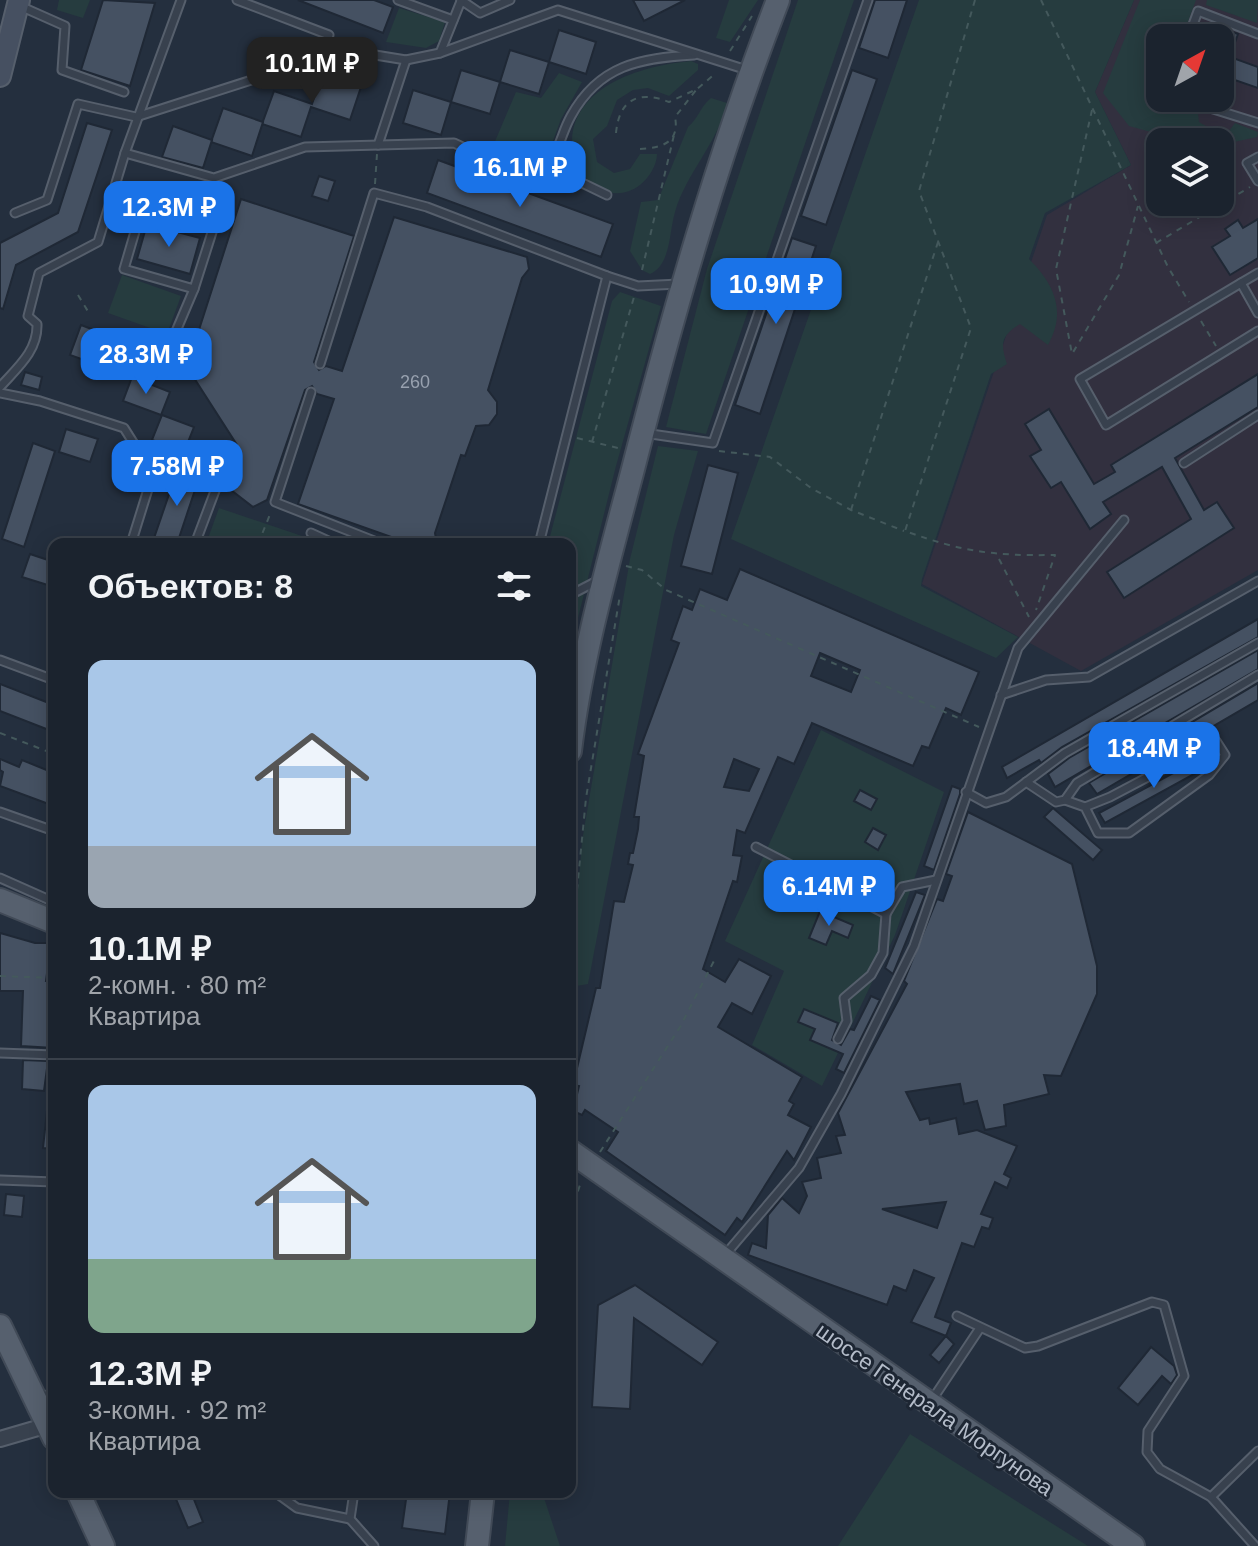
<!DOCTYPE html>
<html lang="ru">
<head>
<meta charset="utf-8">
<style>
	:root { --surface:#1b232e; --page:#282f3a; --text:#f1f3f6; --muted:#a0a4aa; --line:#39404a; --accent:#1a73e8 }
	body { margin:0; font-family:Arial,sans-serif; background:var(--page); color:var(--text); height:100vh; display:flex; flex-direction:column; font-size:30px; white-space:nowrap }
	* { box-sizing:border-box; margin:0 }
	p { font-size:26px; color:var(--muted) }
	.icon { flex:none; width:44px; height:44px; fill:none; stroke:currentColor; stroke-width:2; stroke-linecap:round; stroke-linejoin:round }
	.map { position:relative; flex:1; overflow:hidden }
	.panel { position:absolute; left:48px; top:538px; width:528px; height:960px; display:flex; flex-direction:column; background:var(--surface); border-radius:16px; box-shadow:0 4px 20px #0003,0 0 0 2px var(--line) }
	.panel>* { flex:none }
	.needle { width:52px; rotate:40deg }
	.buttons { position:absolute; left:1146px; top:24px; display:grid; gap:16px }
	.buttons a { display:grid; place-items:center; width:88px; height:88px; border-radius:16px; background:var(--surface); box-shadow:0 4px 20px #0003,0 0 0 2px var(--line); font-size:40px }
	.price { position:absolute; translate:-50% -68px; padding:0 18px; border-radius:16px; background:var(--accent); color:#fff; font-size:26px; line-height:52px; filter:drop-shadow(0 2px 4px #0008) }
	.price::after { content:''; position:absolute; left:50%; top:48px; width:24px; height:18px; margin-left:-12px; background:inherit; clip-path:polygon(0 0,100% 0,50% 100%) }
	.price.on { background:#222; color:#fff }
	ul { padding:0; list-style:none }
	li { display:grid; align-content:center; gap:16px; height:424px; padding:0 40px }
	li+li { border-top:2px solid var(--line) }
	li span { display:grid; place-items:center; height:248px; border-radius:16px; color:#555 }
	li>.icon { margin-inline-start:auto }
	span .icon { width:144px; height:144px; fill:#fffc; stroke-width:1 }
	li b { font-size:34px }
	h2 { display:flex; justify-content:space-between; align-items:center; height:96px; padding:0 40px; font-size:34px }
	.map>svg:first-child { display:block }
	.medical { fill:#32303f; fill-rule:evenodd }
	.green { fill:#263c3f }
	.building { fill:#455162; stroke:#1f2835; stroke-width:2; fill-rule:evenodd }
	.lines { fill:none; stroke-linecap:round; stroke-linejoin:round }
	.service-casing { stroke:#565f6c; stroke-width:11 }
	.minor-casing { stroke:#565f6c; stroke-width:18 }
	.secondary-casing { stroke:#565f6c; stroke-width:24 }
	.primary-casing { stroke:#414a57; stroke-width:26 }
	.path { stroke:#44595c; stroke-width:2; stroke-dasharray:6 6; stroke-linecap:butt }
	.service { stroke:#38414e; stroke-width:7 }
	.minor { stroke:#38414e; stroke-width:14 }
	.secondary { stroke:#465061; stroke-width:20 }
	.primary { stroke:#56606e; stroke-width:22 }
	.labels { text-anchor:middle; stroke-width:6; stroke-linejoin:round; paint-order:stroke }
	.number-label { font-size:18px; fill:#98a1af }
	.street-label { font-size:22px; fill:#b4bcc9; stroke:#1d2633 }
</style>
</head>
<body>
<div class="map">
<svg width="1258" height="1546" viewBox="0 0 1258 1546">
	<rect width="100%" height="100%" fill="#242f3e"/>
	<path class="medical" d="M1134,0H1258V570L1081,671L922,584L1047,215L1131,165L1095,92ZM1160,38H1220V98H1160ZM1160,142H1220V202H1160Z"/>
	<g class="green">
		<path d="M59,0H90L83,18L57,10Z"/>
		<path d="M729,0H758L730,42L716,38Z"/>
		<path d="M798,0H854L706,434L666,427L707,269Z"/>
		<path d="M919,0H1134L1095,92L1131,165L1045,213L1029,259C1054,284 1067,311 1048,345L1020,324C1001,336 1000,343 1007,364L991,374L922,579L921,586L1018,637L996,658L731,539Z"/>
		<path d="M1140,0H1196L1182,38H1160V98L1198,113L1199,122L1216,132L1229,131L1235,123L1258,132L1257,137L1220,145V142H1187L1129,126L1103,93Z"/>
		<path d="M1207,0H1258L1257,23L1206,5Z"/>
		<path d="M399,8L445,22L439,41L426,48L386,42Z"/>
		<path d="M691,61L698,64V70L669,96L648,88L633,90L617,100L607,126L593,139L597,162L614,173L630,169L640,154H657C657,165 649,178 640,185C582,229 501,81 691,61Z"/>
		<path d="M559,73L582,82L561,119L547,157L493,146L516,92L541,98Z"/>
		<path d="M711,98L727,103C718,143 686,173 675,212C669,232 671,265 650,274L642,270L630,251L641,202L658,200L688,127C699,118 699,108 711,98Z"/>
		<path d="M122,275L181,296L167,334L108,313Z"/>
		<path d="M620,292L661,306L616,466L570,650V544H548L612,301Z"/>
		<path d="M658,446L698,451L674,535L588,984L570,987L582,841L630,559Z"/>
		<path d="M219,508L302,536L297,544H206Z"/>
		<path d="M821,730L944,792L895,935L822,1086L752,1045L784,971L725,941Z"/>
		<path d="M910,1434L1088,1546H838Z"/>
		<path d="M510,1492H542L560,1546H505Z"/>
	</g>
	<g class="building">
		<path d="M103,0L155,3L130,86L81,70Z"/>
		<path d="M298,0H374L393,7L383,33Z"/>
		<path d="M633,0H685L644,21Z"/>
		<path d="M875,0H907L888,58L859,48Z"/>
		<path d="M1220,28L1238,34L1230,57L1258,67V88L1223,76L1220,79Z"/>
		<path d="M559,30L596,42L586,74L549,62Z"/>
		<path d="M510,50L549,62L539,94L500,82Z"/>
		<path d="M461,70L500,82L490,114L451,102Z"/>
		<path d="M852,70L877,79L826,225L801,216Z"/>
		<path d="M322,74L361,87L350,120L311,107L301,137L262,124L274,91L312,104Z"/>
		<path d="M413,90L451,102L441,135L403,123Z"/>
		<path d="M223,108L263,122L252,156L211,142Z"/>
		<path d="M87,123L112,130L78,232L16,265L3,309L0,308V243L58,213Z"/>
		<path d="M173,126L212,140L203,168L162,157Z"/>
		<path d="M438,160L613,224L601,257L427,193Z"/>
		<path d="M319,176L335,181L328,201L312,196Z"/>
		<path d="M241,199L354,236L314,362L319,370L326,366L342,371L394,217L527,257L529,269L522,278L488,390L497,402V414L489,425L476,426L465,456L461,455L435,533L437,544H411L298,504L334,399L317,394L312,386L305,390L267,500L253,507L231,490L229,470L237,445L187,367Z"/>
		<path d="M1258,219V258L1230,275L1212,247L1230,236L1225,229L1238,220L1243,228Z"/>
		<path d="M147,224L200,238L190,274L137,259Z"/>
		<path d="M792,238L816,246L760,414L735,405Z"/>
		<path d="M81,325L142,348L131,377L70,355Z"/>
		<path d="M25,372L42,377L39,390L21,385Z"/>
		<path d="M1258,374V407L1175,458L1204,510L1217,502L1234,528L1124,598L1107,572L1191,519L1162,467L1103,502L1111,514L1090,529L1061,482L1051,488L1030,456L1041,450L1025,424L1049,409L1094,484L1115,472L1111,465Z"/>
		<path d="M132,377L170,392L161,415L123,401Z"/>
		<path d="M162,415L194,427L184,452L152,440Z"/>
		<path d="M66,429L98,439L90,462L59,452Z"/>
		<path d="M33,443L55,451L24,547L2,539Z"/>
		<path d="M708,465L738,473L712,574L681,566Z"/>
		<path d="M178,468L200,475L177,544H152Z"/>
		<path d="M30,554L54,562V587L22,577Z"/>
		<path d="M740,569L979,672L961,715L946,708L929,748L922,746L913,766L812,723L794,764L778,757L745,833L737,830L733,855L742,856L737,882L733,881L703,969L725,982L739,959L771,976L752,1014L732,1003L718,1027L802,1077L789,1101L794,1104L788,1115L811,1127L794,1160L787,1151L742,1222L737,1218L725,1235L606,1151L618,1132L585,1110L582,1115L573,1111L579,1086L573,1085L596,988H600L614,901L624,902L633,865L628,864L630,853H633L638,829L639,817H634L644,756L638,754L679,643L671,640L683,606L692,610L700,589L727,600ZM820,653L860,670L851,692L811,676ZM734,759L759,769L749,791L724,787Z"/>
		<path d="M1258,619V637L1062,747L1041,763L1039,760L1007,778L1002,767Z"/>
		<path d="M1258,650V669L1055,787L1048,774L1069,758Z"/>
		<path d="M1258,683V700L1097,794L1089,783Z"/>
		<path d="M0,684L54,705V732L0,711Z"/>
		<path d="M1205,756L1210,764L1207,767L1105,823L1099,813Z"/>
		<path d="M0,759L19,767L22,760L54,773V806L0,786L3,772L0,770Z"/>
		<path d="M952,786L960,789V794L934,870L924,866Z"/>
		<path d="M860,790L877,799L871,810L854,801Z"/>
		<path d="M1053,808L1102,850L1093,860L1044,817Z"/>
		<path d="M968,812L1072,864L1097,966V994L1061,1076L1044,1075L1049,1094L1004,1105L1006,1126L985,1130L977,1101L964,1104L960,1084L906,1092L920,1120L929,1118L930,1124L956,1118L959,1134L977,1130L1017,1146L1004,1174L1011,1178L1007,1188L995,1182L981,1214L993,1218L989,1229L982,1227L974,1247L962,1243L935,1317L951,1323L946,1336L954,1344L939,1363L930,1355L946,1336L911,1322L934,1278L914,1270L906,1291L894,1286L887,1305L748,1255L752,1243L766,1248L768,1215L782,1198L799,1213L807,1196L802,1182L821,1178L817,1158L841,1153L836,1136L845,1135L838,1113L907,984L904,981L937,899L943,901L952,876L946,874ZM946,1202L937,1228L882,1209Z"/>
		<path d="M873,828L886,835L878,850L865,842Z"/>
		<path d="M916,892L925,895L893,974L885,968Z"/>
		<path d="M820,911L853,925L848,938L832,931L826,945L809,938Z"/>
		<path d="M0,933L35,943H51L46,981H54V1048L21,1046L23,991H0Z"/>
		<path d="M871,996L880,1000L844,1073L836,1069L843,1054L810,1040L815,1029L798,1022L804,1009L838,1023L832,1040L841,1045L850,1029L854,1030Z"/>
		<path d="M23,1060L48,1061L44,1091L22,1089Z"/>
		<path d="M47,1111L54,1112V1149L43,1148Z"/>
		<path d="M6,1194L24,1196L22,1217L4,1215Z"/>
		<path d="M635,1285L718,1342L702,1365L634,1318L630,1409L592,1407L598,1305Z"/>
		<path d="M1151,1347L1174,1366L1177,1375L1171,1384L1162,1376L1138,1405L1118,1388Z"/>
		<path d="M173,1492H191L203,1522L188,1528Z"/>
		<path d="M407,1492H450L445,1534L402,1528Z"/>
	</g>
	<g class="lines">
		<defs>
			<g id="service">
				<path d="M237,0L329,35"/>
				<path d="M398,0L453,20"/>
				<path d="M461,0L480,13L510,0"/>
				<path d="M20,6L65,26L62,70L124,92"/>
				<path d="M1188,38L1198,11L1258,34"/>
				<path d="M440,53L461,1"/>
				<path d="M1178,98L1258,123"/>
				<path d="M378,145L406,60"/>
				<path d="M125,153L214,178L305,147L454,143L503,166L545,165C562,147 560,136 571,116C599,65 640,58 694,55"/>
				<path d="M1258,157L1247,163L1258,181"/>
				<path d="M545,165L607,195"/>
				<path d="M113,192L215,223L194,289L124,269L144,201"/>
				<path d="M15,213L47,200L78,104L136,117L314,60L363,53L406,60L440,53L558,10L747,70"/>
				<path d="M1258,273L1241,283L1258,313"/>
				<path d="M1241,283L1080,379L1106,425L1258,331"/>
				<path d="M171,343L194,289"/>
				<path d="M320,364L374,193L427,207L607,276"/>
				<path d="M0,387C17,368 38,351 37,324L28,316L39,273L98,242L125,153L181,0"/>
				<path d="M311,392L275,502L382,544"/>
				<path d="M0,393L40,401L124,428L136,447L221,475L195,544"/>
				<path d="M644,433L713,443L868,0"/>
				<path d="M1184,463L1258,415"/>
				<path d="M311,533L335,544"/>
				<path d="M131,544L159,454"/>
				<path d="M539,544L607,276L638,286L679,284"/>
				<path d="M570,595L599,580"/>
				<path d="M0,660L54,680"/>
				<path d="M1001,695L1046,680L1089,677L1258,581"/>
				<path d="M1026,782L1056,802L1065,800L1077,783L1258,675"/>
				<path d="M966,792L986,803L1006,797L1065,753L1258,643"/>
				<path d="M1065,800L1085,807L1110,797L1216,741L1225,755L1209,775L1129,833H1098L1085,807"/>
				<path d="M0,812L54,831"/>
				<path d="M756,847L886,914L902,887L936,880"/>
				<path d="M0,878L54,902"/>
				<path d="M838,1039L847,1021L844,998L871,975L883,953L886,914"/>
				<path d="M0,1053L54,1055"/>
				<path d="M0,1180L54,1182"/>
				<path d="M725,1255L799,1168L841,1094L914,946L1018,648L1124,520"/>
				<path d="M957,1316L1025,1348L1038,1346L1152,1302L1164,1305L1184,1376L1148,1431L1147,1452L1160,1469L1211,1497L1255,1546"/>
				<path d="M39,1392L54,1402"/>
				<path d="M932,1400L980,1328"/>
				<path d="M275,1492L297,1508L350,1519"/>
				<path d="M354,1492L350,1519L374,1546"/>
				<path d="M1211,1497L1258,1451"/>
				<path d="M84,1499L102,1492"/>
			</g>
			<path id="minor" d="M0,1439L48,1425"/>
			<path id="secondary" d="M0,76L19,0"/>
			<g id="primary">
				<path d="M570,751C581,658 608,564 632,473C673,313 718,155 778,0"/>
				<path d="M0,900L54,922"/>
				<path d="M570,1151L1133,1546"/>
				<path d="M0,1326L54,1438"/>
				<path d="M78,1492L103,1546"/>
				<path d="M477,1546L483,1492"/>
			</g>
		</defs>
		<use href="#service" class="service-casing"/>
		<use href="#minor" class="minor-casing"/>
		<use href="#secondary" class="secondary-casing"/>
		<use href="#primary" class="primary-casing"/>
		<g class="path">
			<path d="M975,0L919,191L971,328L905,531C963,552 994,556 1055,555L1036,610"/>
			<path d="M1041,0L1168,267L1189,302"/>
			<path d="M730,51L752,16"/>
			<path d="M1092,110L1056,269L1072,354L1119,275L1138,206"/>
			<path d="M616,133C619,99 639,90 669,102L697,89L716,73"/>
			<path d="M640,149C661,148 680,143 675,117L696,90"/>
			<path d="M375,184L377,154"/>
			<path d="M1156,243L1250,187"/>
			<path d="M642,270L674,135"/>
			<path d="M78,295L89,313"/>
			<path d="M1201,321L1216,346"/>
			<path d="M577,438L618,448"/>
			<path d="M592,442L634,297"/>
			<path d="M719,451L770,457L811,488L851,510L904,531"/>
			<path d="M851,510L938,242"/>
			<path d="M258,544L271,512"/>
			<path d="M999,559L1029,617"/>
			<path d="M626,566L642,570L666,590L979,727"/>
			<path d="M0,733L54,754"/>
			<path d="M570,962L586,798L620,595"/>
			<path d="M0,976L54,978"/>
			<path d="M600,1152L680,1027L716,957"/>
			<path d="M570,1214L581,1182"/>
		</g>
		<use href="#service" class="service"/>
		<use href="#minor" class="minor"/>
		<use href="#secondary" class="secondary"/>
		<use href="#primary" class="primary"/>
	</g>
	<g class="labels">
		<g class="number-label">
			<text x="415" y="388">260</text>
		</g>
		<g class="street-label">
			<text transform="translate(935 1409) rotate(35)" y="8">шоссе Генерала Моргунова</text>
		</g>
	</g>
</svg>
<div class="buttons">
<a><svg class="needle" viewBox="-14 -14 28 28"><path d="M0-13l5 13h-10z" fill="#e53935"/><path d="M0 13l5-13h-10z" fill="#a0a4aa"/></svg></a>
<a><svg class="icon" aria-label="layers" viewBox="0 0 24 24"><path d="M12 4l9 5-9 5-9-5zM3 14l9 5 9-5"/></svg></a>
</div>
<b class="price on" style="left:312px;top:105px">10.1M ₽</b>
<b class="price" style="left:520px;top:209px">16.1M ₽</b>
<b class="price" style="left:169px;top:249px">12.3M ₽</b>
<b class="price" style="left:776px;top:326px">10.9M ₽</b>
<b class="price" style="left:146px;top:396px">28.3M ₽</b>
<b class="price" style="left:177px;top:508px">7.58M ₽</b>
<b class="price" style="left:1154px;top:790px">18.4M ₽</b>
<b class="price" style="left:829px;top:928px">6.14M ₽</b>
<section class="panel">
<h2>Объектов: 8<svg class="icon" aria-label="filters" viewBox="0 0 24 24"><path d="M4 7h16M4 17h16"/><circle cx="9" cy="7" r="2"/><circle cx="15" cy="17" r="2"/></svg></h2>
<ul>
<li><span style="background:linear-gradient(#a9c7e8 75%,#9aa5b1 0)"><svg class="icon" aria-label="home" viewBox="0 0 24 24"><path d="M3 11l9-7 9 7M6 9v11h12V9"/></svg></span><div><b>10.1M ₽</b><p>2-комн. · 80 m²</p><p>Квартира</p></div></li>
<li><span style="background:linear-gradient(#a9c7e8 70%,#7fa58c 0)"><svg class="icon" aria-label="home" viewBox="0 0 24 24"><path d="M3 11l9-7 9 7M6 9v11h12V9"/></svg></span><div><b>12.3M ₽</b><p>3-комн. · 92 m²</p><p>Квартира</p></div></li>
</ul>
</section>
</div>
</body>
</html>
